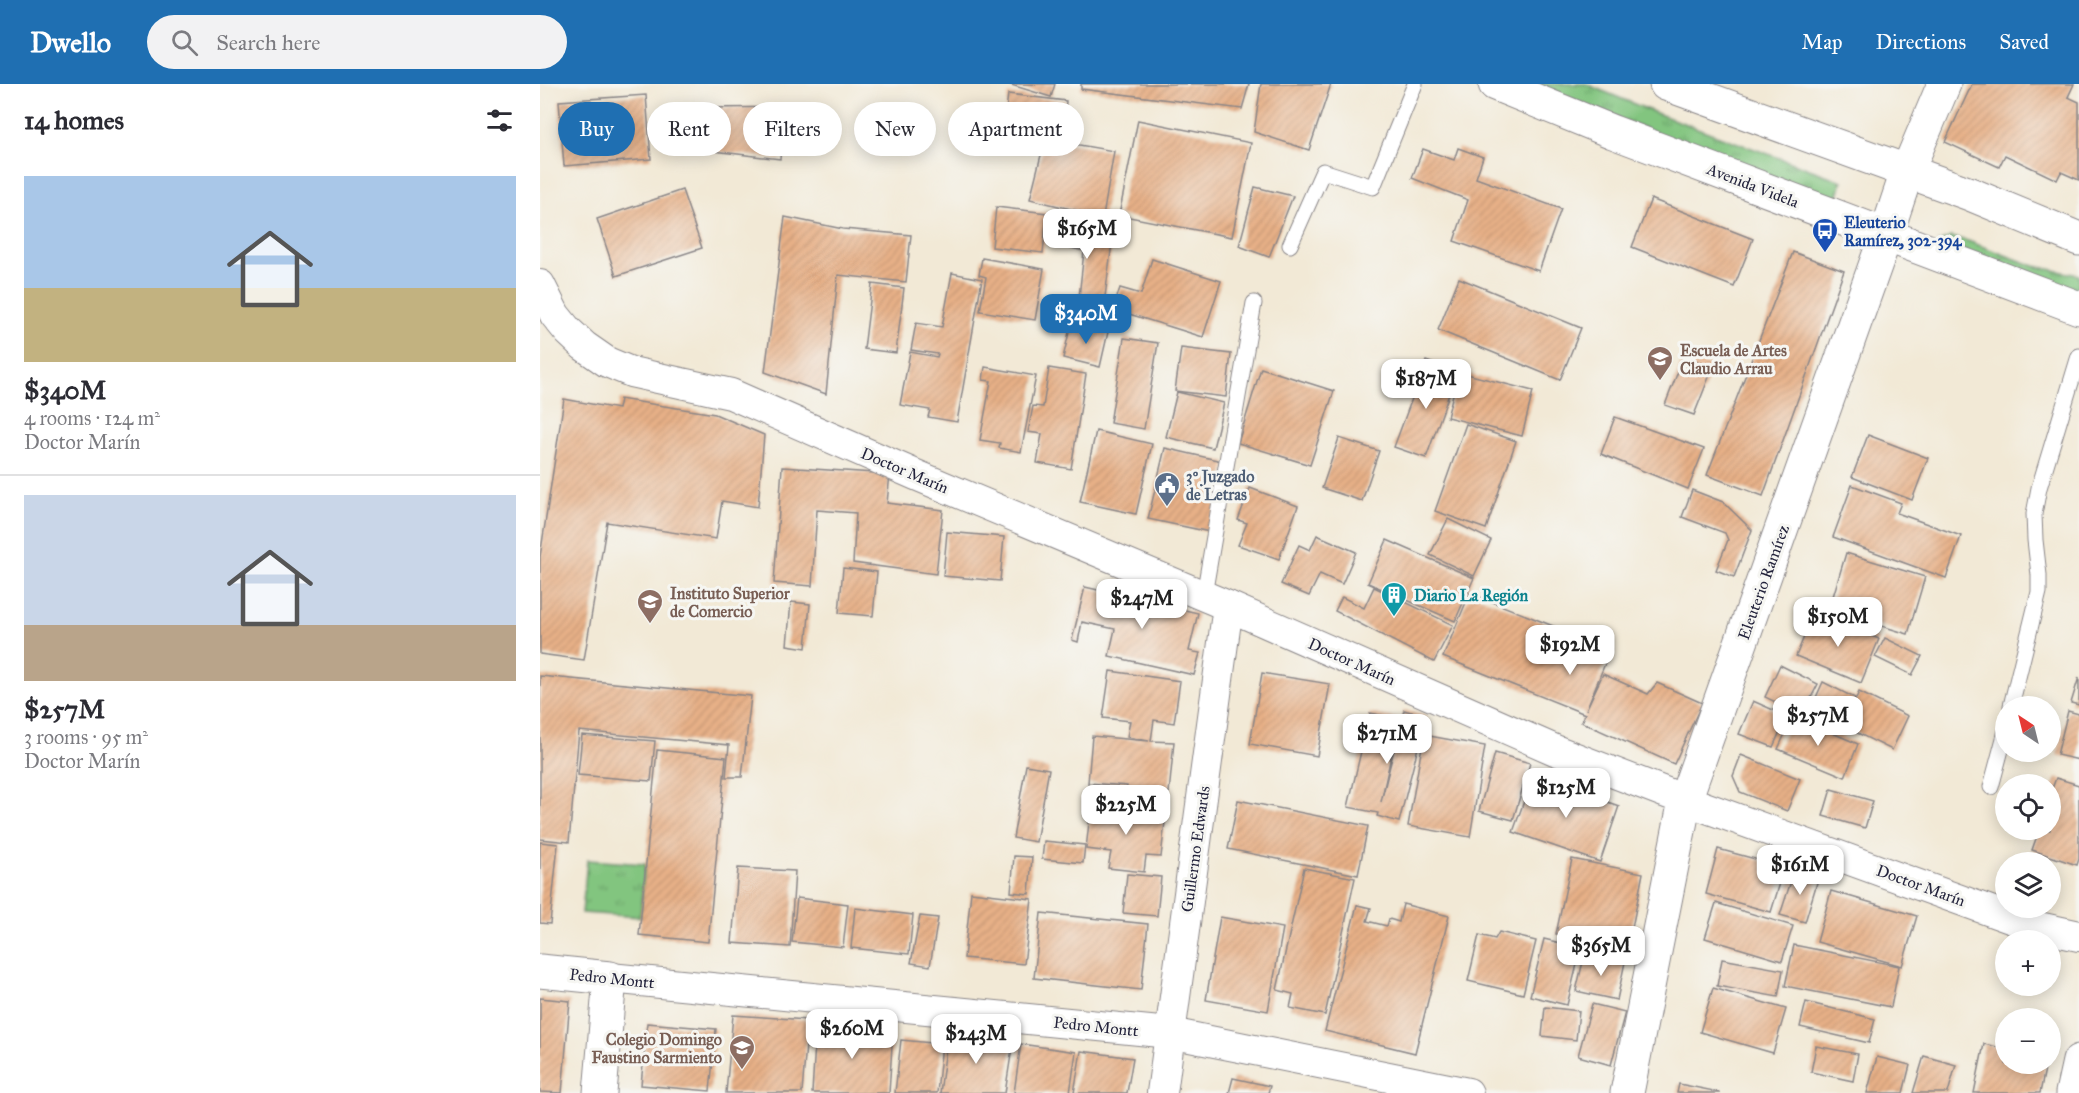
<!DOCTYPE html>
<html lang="en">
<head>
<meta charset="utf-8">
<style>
	:root { --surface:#fff; --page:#f2f2f3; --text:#2b2b33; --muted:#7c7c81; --line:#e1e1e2; --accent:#1f6fb2 }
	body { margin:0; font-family:"IM FELL Great Primer",serif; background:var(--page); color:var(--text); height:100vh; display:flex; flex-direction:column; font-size:22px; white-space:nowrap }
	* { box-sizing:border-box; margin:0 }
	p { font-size:20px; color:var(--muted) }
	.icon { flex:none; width:33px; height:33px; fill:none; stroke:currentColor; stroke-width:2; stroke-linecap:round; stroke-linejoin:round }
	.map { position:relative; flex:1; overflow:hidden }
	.panel { display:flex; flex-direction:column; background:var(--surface); width:540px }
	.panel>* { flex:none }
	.banner { position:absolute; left:18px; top:18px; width:570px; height:54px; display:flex; gap:12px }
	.needle { width:39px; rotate:325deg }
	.tools { position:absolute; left:1455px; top:612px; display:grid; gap:12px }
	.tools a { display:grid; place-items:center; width:66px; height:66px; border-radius:50%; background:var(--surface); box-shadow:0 3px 15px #0003; font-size:30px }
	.price { position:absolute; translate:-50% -51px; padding:0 14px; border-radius:12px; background:#fff; color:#222; font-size:20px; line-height:39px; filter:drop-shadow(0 2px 3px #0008) }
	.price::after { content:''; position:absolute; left:50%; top:36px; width:18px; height:14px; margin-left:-9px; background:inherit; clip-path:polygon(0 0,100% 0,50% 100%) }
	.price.current { background:var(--accent); color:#fff }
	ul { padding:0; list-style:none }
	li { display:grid; align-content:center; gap:12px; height:318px; padding:0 24px }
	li+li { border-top:2px solid var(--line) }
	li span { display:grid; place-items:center; height:186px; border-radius:0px; color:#555 }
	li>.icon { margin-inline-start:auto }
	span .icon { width:108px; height:108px; fill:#fffc; stroke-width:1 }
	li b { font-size:26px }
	h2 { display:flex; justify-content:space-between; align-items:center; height:72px; padding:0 24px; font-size:26px }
	.tag { padding:0 21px; border-radius:27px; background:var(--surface); box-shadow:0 3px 15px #0003; font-size:21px; line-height:54px }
	.tag.current { background:var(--accent); color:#fff }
	header { display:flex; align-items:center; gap:36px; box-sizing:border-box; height:84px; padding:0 30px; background:var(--accent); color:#fff }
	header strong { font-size:28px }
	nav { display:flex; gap:33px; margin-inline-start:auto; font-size:21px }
	.search { width:420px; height:54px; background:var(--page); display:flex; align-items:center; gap:15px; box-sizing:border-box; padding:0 21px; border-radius:33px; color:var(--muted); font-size:22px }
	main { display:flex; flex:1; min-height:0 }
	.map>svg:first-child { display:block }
	.grass { fill:url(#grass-tufts); stroke:#52745d; stroke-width:1.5 }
	.building { fill:url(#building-hatch) }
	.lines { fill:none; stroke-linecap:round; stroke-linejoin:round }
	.service-casing { stroke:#8a8688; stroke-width:17 }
	.minor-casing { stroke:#8a8688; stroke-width:32 }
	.tertiary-casing { stroke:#8a8688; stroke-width:35 }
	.primary-casing { stroke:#8a8688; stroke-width:35 }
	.service { stroke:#fff; stroke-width:15 }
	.minor { stroke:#fff; stroke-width:30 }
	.tertiary { stroke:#fff; stroke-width:33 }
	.primary { stroke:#fff; stroke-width:33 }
	.labels { text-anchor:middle; stroke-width:6; stroke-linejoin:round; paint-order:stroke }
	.street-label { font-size:16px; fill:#22223b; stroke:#f6f6f2 }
	.transit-label { font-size:16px; font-weight:bold; fill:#164399; stroke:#f6f6f2; text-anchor:start }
	.education-label { font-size:16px; font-weight:bold; fill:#785e54; stroke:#f6f6f2; text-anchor:start }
	.service-label { font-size:16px; font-weight:bold; fill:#4e5e75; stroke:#f6f6f2; text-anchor:start }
	.culture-label { font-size:16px; font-weight:bold; fill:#0d838f; stroke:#f6f6f2; text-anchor:start }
</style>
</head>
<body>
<header>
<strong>Dwello</strong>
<div class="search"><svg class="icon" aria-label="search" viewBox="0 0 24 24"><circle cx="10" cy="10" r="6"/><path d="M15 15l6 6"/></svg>Search here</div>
<nav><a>Map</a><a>Directions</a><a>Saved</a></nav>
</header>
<main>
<section class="panel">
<h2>14 homes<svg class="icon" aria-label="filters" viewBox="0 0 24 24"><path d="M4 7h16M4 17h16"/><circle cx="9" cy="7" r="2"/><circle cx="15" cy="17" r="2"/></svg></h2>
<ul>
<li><span style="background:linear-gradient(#a9c7e8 60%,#c2b280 0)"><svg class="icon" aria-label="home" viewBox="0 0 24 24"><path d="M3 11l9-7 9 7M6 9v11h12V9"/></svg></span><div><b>$340M</b><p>4 rooms · 124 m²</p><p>Doctor Marín</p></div></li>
<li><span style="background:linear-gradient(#c9d6e8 70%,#b9a48a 0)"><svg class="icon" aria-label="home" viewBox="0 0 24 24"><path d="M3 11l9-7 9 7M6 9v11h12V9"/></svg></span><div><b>$257M</b><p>3 rooms · 95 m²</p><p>Doctor Marín</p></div></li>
</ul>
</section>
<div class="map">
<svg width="1539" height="1009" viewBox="0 0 1539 1009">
	<defs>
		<pattern id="grass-tufts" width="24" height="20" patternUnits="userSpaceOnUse" patternTransform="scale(1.5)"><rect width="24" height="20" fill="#82c57f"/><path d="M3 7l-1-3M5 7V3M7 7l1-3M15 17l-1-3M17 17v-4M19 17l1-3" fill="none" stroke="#6aa069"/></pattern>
		<pattern id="building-hatch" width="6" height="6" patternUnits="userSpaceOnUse" patternTransform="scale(1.5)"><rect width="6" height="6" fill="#e7b087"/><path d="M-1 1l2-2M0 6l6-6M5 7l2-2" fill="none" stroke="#c69775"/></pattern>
	</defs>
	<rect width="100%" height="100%" fill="#f6f6f2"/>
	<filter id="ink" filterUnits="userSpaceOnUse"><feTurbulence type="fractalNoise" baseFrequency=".0167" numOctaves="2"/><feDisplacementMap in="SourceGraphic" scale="12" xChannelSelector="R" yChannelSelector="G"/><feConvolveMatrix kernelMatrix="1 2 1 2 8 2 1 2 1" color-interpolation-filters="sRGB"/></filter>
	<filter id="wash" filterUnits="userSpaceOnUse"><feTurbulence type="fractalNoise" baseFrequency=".008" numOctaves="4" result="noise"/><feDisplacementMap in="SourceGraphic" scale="24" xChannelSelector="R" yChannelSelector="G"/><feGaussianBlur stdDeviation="1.35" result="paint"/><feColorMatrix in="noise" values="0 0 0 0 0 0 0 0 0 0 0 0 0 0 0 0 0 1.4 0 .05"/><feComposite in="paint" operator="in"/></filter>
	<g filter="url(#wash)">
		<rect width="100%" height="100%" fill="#f2e9d6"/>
		<g class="grass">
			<path d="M990,0H1046L1116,29L1302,97L1296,118Z"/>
			<path d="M1411,153L1428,157L1494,182L1539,191V211L1399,158Z"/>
			<path d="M47,776L105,780L100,833L42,829Z"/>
		</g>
		<g id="blocks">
			<g class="building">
				<path d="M468,0H515L511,13Z"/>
				<path d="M541,0H709L702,25L541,5Z"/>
				<path d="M721,0H791L769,66L714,48Z"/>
				<path d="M1432,0H1534L1528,13L1539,18V96L1521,88L1517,96L1465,71L1459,83L1405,58Z"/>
				<path d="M468,10L526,17L523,50L464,43Z"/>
				<path d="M106,11L111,75L24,82L19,17Z"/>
				<path d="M245,23L240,75L165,66L164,24Z"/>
				<path d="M598,36L711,59L692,153L579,131Z"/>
				<path d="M505,55L574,67L563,133L490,115Z"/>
				<path d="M918,64L943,73L936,94L1021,125L999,187L914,157L928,116L872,94L883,65L914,76Z"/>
				<path d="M715,103L753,112L729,173L699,162Z"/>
				<path d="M142,106L162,164L76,192L57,135Z"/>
				<path d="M1111,115L1213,155L1194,203L1092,163Z"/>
				<path d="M456,123L507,129L503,169L452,163Z"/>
				<path d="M512,131L574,143L562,236L537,232L544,167L510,159Z"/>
				<path d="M245,133L303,145L371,151L366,198L298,191L286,310L225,288Z"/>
				<path d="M1253,168L1304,187L1223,412L1167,391Z"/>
				<path d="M442,174L504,185L495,236L440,227L446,193L439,191Z"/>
				<path d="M612,175L681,197L663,253L573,225L580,204L601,210Z"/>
				<path d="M412,189L442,195L417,338L388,333L390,326L360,321L370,268L397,273L398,270L371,266L376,239L402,243Z"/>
				<path d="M919,194L1041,244L1020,296L898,246Z"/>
				<path d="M332,200L364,204L356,269L324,265Z"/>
				<path d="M531,240L568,248L560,283L523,274Z"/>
				<path d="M584,254L618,259L604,345L570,339Z"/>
				<path d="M641,264L691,270L686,313L635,307Z"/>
				<path d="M1144,272L1173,283L1154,331L1125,321Z"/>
				<path d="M886,277L917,288L886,374L854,363Z"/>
				<path d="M445,283L496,292L481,368L459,364L460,359L440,356L451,297L443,296Z"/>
				<path d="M509,284L546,290L531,385L497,379L502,350L488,348L493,322L503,323Z"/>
				<path d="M721,284L794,307L770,381L698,359Z"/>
				<path d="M919,288L993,307L982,352L907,333Z"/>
				<path d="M637,308L684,319L673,364L626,353Z"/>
				<path d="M24,315L78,325L80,315L175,330L224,351L218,423L182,417L176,455L67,438L44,576L0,570V473Z"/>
				<path d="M1075,333L1164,365L1148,405L1061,370Z"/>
				<path d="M926,340L976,357L946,445L895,427Z"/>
				<path d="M556,347L612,360L596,430L540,418Z"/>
				<path d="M1328,351L1388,374L1372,416L1312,393Z"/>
				<path d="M799,354L839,367L822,417L782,404Z"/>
				<path d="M625,364L686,378L670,448L608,435Z"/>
				<path d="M242,383L350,390L347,419L403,426L396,490L313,479L316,429L277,426L272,502L234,499Z"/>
				<path d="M1312,401L1361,419L1357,429L1421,452L1406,494L1293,453Z"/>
				<path d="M710,404L758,422L739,475L698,461L707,439L698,436Z"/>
				<path d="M1152,406L1183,418L1212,446L1194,493L1176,486L1188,456L1185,449L1142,433Z"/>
				<path d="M908,435L951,456L934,492L890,471Z"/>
				<path d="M407,448L464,453L460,497L403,492Z"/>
				<path d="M777,451L816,468L802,500L780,490L769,512L741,500L759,461L770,466Z"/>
				<path d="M847,456L934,494L915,537L828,499Z"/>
				<path d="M1306,469L1385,493L1368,550L1289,526Z"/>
				<path d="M303,484L337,488L333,532L299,529Z"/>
				<path d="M545,503L658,529L649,567L660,569L654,591L569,572L575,545L542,538L538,558L532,556Z"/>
				<path d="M834,503L913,541L894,578L795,527L802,513L824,524Z"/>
				<path d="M930,509L1071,565L1046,626L1063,590L1108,610L1117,599L1162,619L1134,680L1041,638L1045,630L903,573Z"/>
				<path d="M251,518L270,520L266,564L247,561Z"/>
				<path d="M1274,529L1339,555L1321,599L1256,572Z"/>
				<path d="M1345,554L1382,572L1372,591L1335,573Z"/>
				<path d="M1240,581L1278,600L1262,631L1225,613Z"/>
				<path d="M570,587L640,597L634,639L614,636L611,657L634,658L629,709L609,708L608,718L586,716L587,702L548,699L552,652L609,657L587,653L590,637L563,634Z"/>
				<path d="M722,589L790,600L777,672L710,660Z"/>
				<path d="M0,592L211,612L202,693H186L189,661L39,647L29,758L0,755Z"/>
				<path d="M1539,593V621L1531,619Z"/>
				<path d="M1283,598L1315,614L1299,647L1268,631Z"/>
				<path d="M1319,608L1368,632L1352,666L1303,642Z"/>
				<path d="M1213,617L1247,632L1233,663L1199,650Z"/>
				<path d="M864,626L886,632L859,738L837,732L838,729L808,723L830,629L859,635L841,718Z"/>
				<path d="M1528,627L1539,630V676L1517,671Z"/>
				<path d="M1253,632L1318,660L1305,693L1238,665Z"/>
				<path d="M42,651L115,657L111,697L38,691Z"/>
				<path d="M884,651L945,662L930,753L868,742Z"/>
				<path d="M117,666L186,673L168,858L99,851Z"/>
				<path d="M955,669L990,679L973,736L939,727Z"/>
				<path d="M1201,671L1260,695L1247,727L1200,708L1193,692Z"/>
				<path d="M486,681L509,685L496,758L473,754Z"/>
				<path d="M993,692L1079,722L1060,778L973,748Z"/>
				<path d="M1516,694L1539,701V775L1537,781L1492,766L1499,746H1510V710Z"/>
				<path d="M1291,705L1333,717L1325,744L1283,732Z"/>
				<path d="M698,716L828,742L818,791L688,765Z"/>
				<path d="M551,721L626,729L621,773L606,772L604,788L568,784L571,768L546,765Z"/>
				<path d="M504,757L545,761L543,779L502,775Z"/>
				<path d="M0,758L18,760L10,840L0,839Z"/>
				<path d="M1178,765L1245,783L1231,828L1166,810Z"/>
				<path d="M474,772L492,773L489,810L471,808Z"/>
				<path d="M1032,775L1103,789L1088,864L1016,850Z"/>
				<path d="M198,784L255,787L250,863L192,859Z"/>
				<path d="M764,784L815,794L785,931L750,924L753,910L737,906Z"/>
				<path d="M1255,785L1279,792L1265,838L1240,831Z"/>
				<path d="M587,790L621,793L617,832L583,829Z"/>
				<path d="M1291,807L1377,832L1362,882L1277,858Z"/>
				<path d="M431,808L492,815L484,880L424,874Z"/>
				<path d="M257,814L308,820L303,863L252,858Z"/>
				<path d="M1176,819L1253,842L1242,877L1165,854Z"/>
				<path d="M863,820L909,832L875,969L785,947L817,821L831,824L827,837L847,842L849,835L859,838Z"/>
				<path d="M315,824L373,831L369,870L311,864Z"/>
				<path d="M501,829L608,840L601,906L494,894Z"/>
				<path d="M380,832L398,834L390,882L371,879Z"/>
				<path d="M680,833L743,844L728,927L666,916Z"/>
				<path d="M959,848L996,857L983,910L928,897L939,851L955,855Z"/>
				<path d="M1004,855L1041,864L1027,921L990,912Z"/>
				<path d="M1254,861L1359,882L1351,923L1245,902Z"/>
				<path d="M1045,869L1085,878L1077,916L1036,907Z"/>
				<path d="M1182,875L1243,886L1238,913L1177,902Z"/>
				<path d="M1173,904L1246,925L1233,969L1160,948Z"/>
				<path d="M0,914L30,917L22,1009L0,1008Z"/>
				<path d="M1266,918L1335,935L1329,959L1260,943Z"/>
				<path d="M1052,920L1085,928L1071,981L1038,972Z"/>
				<path d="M1005,923L1039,927L1036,956L1002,952Z"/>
				<path d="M193,931L268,936L262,1009H186Z"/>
				<path d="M107,939L176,945L170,1007L101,1001Z"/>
				<path d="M276,942L353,946L349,1009H272Z"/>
				<path d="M408,949L473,958L465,1009H400Z"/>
				<path d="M361,956L402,960L397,1009H355Z"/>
				<path d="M481,960L536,968L530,1009H474Z"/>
				<path d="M1444,960L1466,965V980H1506L1500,1009H1434Z"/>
				<path d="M1276,962L1318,970L1313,997L1271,988Z"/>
				<path d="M541,967L593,974L587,1009H534Z"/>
				<path d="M1384,972L1416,981L1408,1009H1373Z"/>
				<path d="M1337,973L1370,981L1363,1009H1327Z"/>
				<path d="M693,994L730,1002L728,1009H689Z"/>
				<path d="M1139,1000L1179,1008V1009H1137Z"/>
			</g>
		</g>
	</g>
	<g filter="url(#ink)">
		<use href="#blocks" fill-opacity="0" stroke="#8a8688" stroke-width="1.5"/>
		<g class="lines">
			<defs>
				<g id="service">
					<path d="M750,161L783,87L833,103L875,0"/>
					<path d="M664,511L714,219"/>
					<path d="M1471,622L1499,508V491L1495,456L1494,430L1499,404L1539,272"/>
					<path d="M1451,703L1466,647"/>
				</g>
				<g id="minor">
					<path d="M0,201L15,231L28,247L44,262L67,278L91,288L191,310L376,391L688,522L1015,666L1145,716L1489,841L1539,852"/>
					<path d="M70,894L630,949L928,1009"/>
					<path d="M622,1009L688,522"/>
				</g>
				<g id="tertiary">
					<path d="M0,887L70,894L60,1009"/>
					<path d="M1087,1009L1145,716L1346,151L1367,88L1404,0"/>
					<path d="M1532,1009L1539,977"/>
				</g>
				<g id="primary">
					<path d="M955,0L1073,48L1539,224"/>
					<path d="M1126,0L1430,110L1539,155"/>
				</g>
			</defs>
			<use href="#service" class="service-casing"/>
			<use href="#minor" class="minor-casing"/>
			<use href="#tertiary" class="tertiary-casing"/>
			<use href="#primary" class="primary-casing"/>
			<use href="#service" class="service"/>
			<use href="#minor" class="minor"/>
			<use href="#tertiary" class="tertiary"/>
			<use href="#primary" class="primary"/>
		</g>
	</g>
	<defs>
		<symbol id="bus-pin" viewBox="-11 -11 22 30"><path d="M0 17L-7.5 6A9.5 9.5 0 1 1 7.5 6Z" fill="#1a4fb4" stroke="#f6f6f2"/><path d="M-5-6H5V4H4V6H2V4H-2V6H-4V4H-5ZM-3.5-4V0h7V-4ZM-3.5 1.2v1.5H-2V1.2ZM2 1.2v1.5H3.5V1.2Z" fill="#fff"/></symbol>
		<symbol id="school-pin" viewBox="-11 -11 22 30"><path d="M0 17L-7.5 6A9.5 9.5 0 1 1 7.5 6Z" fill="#8d6e63" stroke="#f6f6f2"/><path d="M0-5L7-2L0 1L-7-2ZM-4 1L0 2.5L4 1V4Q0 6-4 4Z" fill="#fff"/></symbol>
		<symbol id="civic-pin" viewBox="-11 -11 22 30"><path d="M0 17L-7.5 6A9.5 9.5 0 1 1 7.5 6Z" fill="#5c6f8a" stroke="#f6f6f2"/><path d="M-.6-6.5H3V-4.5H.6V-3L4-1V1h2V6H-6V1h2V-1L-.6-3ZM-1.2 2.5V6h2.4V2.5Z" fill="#fff"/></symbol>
		<symbol id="building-pin" viewBox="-11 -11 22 30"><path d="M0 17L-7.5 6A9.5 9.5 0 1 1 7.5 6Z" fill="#0f9aa8" stroke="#f6f6f2"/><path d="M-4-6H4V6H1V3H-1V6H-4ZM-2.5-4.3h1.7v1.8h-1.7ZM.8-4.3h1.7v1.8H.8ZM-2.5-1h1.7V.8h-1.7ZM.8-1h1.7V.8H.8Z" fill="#fff"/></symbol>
	</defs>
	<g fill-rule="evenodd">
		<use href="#bus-pin" x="1270" y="132" width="30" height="40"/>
		<use href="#school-pin" x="1105" y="260" width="30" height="40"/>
		<use href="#civic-pin" x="612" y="386" width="30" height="40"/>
		<use href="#building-pin" x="839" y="496" width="30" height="40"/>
		<use href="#school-pin" x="95" y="503" width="30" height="40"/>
		<use href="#school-pin" x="187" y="949" width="30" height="40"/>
	</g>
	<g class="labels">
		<g class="street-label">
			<text transform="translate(1213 101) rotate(21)" y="6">Avenida Videla</text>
			<text transform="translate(365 386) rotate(23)" y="6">Doctor Marín</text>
			<text transform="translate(1223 498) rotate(-70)" y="6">Eleuterio Ramírez</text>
			<text transform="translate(812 577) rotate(24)" y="6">Doctor Marín</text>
			<text transform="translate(655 765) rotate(-82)" y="6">Guillermo Edwards</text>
			<text transform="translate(1381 801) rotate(20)" y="6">Doctor Marín</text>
			<text transform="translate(72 894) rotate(6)" y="6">Pedro Montt</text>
			<text transform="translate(556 942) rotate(6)" y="6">Pedro Montt</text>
		</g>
		<g class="transit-label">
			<text x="1304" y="144">Eleuterio<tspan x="1304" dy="18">Ramírez, 302-394</tspan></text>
		</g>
		<g class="education-label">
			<text x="1140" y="272">Escuela de Artes<tspan x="1140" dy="18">Claudio Arrau</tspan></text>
			<text x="130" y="515">Instituto Superior<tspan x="130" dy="18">de Comercio</tspan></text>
			<text x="182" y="961" text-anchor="end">Colegio Domingo<tspan x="182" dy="18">Faustino Sarmiento</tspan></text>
		</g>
		<g class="service-label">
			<text x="646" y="398">3º Juzgado<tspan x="646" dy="18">de Letras</tspan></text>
		</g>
		<g class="culture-label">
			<text x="874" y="517">Diario La Región</text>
		</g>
	</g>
</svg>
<div class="tools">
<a><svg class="needle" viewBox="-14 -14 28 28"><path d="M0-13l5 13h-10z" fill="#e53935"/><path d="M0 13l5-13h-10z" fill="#7c7c81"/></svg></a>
<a><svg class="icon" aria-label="locate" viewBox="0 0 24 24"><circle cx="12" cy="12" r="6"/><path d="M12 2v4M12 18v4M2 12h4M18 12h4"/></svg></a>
<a><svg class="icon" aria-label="layers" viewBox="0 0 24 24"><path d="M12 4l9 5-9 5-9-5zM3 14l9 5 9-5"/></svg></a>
<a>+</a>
<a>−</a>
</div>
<b class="price" style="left:547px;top:176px">$165M</b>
<b class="price current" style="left:546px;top:261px">$340M</b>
<b class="price" style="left:886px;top:326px">$187M</b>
<b class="price" style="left:602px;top:546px">$247M</b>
<b class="price" style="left:1298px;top:564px">$150M</b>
<b class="price" style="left:1030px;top:592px">$192M</b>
<b class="price" style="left:1278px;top:663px">$257M</b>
<b class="price" style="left:847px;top:681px">$271M</b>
<b class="price" style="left:1026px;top:735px">$125M</b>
<b class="price" style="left:586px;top:752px">$225M</b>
<b class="price" style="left:1260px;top:812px">$161M</b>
<b class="price" style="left:1061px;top:893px">$365M</b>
<b class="price" style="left:312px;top:976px">$260M</b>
<b class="price" style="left:436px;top:981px">$243M</b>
<div class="banner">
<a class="tag current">Buy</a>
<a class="tag">Rent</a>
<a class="tag">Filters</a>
<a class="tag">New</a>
<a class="tag">Apartment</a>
</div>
</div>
</main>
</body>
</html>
